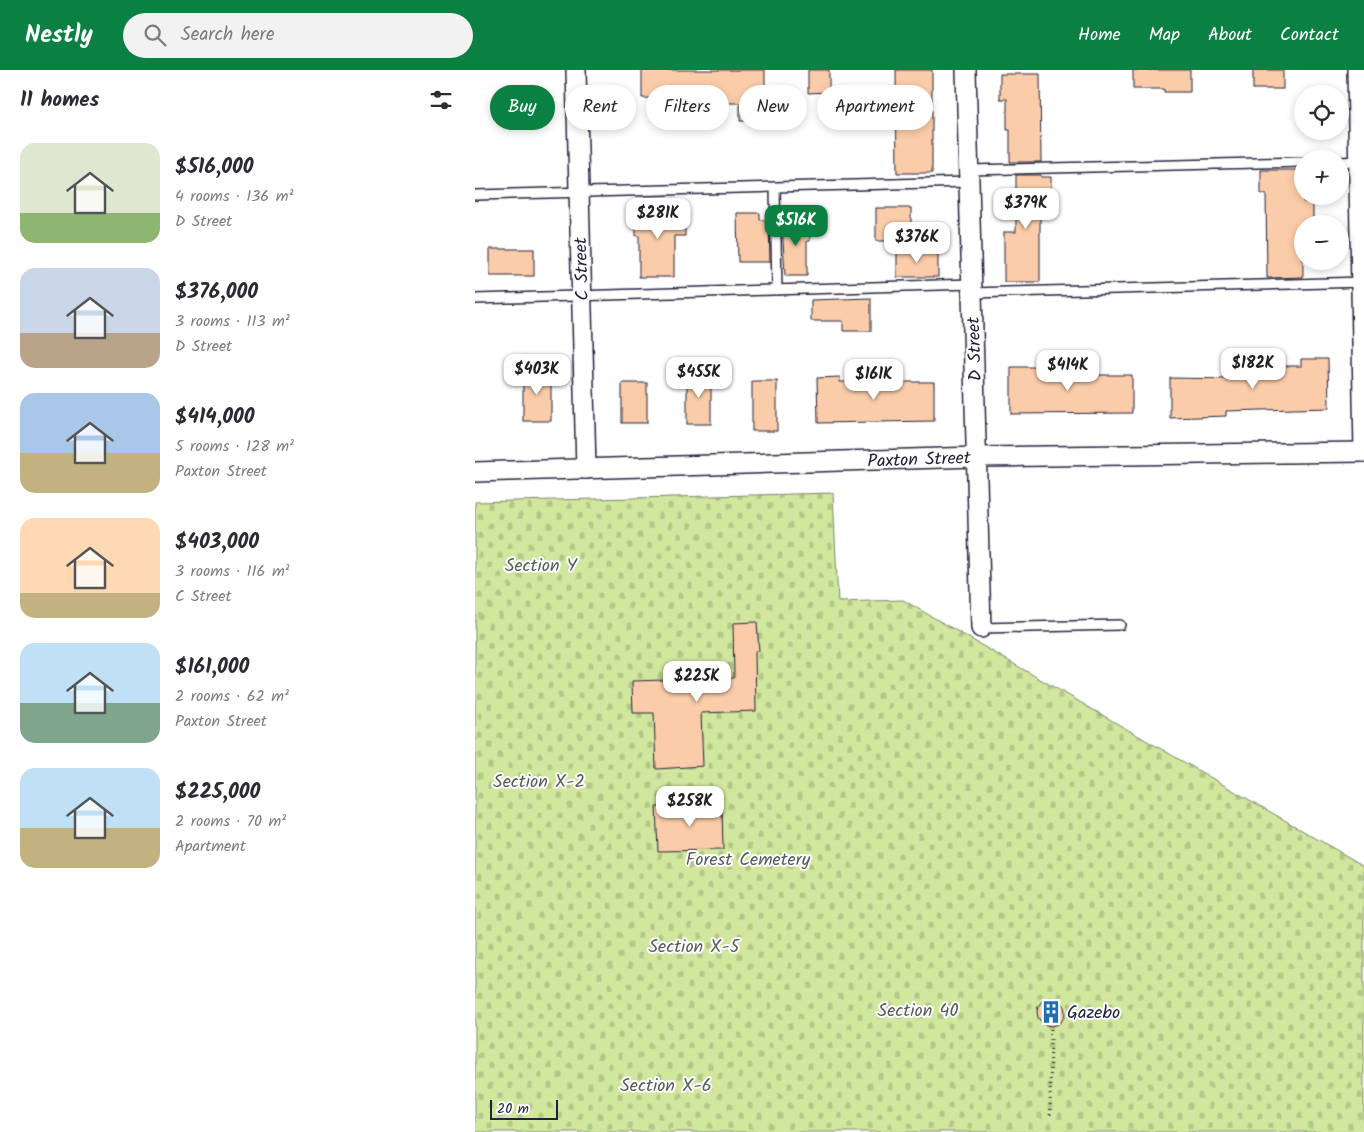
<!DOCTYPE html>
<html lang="en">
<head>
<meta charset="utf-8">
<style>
	:root { --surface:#fff; --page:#f2f2f3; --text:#2b2b33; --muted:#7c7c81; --accent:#0b8043 }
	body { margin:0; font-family:Kalam,sans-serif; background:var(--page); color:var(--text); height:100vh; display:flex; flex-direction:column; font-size:19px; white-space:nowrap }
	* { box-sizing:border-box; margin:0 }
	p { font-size:16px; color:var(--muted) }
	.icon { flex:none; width:28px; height:28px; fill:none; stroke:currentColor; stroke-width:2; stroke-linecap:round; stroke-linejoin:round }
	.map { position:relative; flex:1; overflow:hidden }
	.sheet { display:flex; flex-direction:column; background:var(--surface); width:475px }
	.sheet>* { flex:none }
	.guide { position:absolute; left:15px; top:15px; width:475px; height:45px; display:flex; gap:10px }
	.tools { position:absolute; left:819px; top:15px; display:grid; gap:10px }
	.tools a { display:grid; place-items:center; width:55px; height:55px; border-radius:50%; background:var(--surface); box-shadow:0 2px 8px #0003; font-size:25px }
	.scale { position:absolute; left:15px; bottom:12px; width:68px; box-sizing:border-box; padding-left:5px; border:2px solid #22223b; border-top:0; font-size:14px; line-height:18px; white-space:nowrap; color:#22223b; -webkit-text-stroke:4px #fff; paint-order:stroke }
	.price { position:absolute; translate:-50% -42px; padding:0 11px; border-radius:10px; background:#fff; color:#222; font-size:16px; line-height:32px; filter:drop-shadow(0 1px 2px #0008) }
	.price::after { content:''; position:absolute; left:50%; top:30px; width:15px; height:11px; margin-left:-8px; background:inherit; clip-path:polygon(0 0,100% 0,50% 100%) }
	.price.active { background:var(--accent); color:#fff }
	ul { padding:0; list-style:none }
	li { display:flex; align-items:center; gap:15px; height:125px; padding:0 20px }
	li span { display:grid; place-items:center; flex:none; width:140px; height:100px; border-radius:15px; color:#555 }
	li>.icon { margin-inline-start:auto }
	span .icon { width:60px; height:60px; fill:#fffc; stroke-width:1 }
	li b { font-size:21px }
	h2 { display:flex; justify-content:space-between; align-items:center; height:60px; padding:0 20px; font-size:21px }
	.pill { padding:0 18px; border-radius:22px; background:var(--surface); box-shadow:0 2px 8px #0003; font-size:18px; line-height:45px }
	.pill.active { background:var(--accent); color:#fff }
	header { display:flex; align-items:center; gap:30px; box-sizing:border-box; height:70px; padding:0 25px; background:var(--accent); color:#fff }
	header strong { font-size:24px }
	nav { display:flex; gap:28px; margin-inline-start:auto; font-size:18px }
	.search { width:350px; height:45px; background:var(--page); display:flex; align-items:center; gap:12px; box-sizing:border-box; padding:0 18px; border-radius:28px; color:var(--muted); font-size:19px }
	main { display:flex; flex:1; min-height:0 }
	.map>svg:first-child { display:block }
	.cemetery { fill:url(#cemetery-stones); stroke:#79846c }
	.building { fill:#fbcca9; stroke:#22223b }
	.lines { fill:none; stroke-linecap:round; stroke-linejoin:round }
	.service-casing { stroke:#22223b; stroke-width:12 }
	.minor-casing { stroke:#22223b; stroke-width:22 }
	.path { stroke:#22223b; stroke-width:3; stroke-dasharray:1 4; stroke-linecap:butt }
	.service { stroke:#fff; stroke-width:9 }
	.minor { stroke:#fff; stroke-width:19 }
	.labels { text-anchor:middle; stroke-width:4; stroke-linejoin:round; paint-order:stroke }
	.street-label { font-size:18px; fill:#22223b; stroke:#fff }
	.park-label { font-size:18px; fill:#565d58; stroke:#fff }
	.poi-label { font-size:18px; fill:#22223b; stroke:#fff; text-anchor:start }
</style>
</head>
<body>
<header>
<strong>Nestly</strong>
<div class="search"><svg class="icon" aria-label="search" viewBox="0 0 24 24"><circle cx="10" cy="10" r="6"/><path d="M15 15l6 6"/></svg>Search here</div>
<nav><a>Home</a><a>Map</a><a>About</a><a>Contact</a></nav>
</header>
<main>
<section class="sheet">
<h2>11 homes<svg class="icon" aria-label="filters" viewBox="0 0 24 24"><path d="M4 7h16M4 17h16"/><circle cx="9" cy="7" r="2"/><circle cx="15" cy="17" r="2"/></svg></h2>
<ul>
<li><span style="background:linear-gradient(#dfe7d0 70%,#8fb573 0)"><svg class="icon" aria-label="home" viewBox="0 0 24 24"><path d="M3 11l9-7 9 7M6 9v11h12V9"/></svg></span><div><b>$516,000</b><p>4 rooms · 136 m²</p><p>D Street</p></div></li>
<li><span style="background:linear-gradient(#c9d6e8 65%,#b9a48a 0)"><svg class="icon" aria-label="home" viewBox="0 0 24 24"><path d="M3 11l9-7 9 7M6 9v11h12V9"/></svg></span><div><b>$376,000</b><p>3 rooms · 113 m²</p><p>D Street</p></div></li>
<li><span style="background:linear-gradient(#a9c7e8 60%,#c2b280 0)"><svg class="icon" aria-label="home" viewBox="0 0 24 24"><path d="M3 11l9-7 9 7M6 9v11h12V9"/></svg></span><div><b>$414,000</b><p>5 rooms · 128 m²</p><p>Paxton Street</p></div></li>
<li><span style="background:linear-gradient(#ffd9b3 75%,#c2b280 0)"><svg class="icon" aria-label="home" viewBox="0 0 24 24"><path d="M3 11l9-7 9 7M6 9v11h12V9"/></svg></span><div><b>$403,000</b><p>3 rooms · 116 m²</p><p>C Street</p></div></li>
<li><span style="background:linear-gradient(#bfe0f5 60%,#7fa58c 0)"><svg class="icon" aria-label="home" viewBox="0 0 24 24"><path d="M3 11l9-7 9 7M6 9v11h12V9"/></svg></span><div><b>$161,000</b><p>2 rooms · 62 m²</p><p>Paxton Street</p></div></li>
<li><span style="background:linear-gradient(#bfe0f5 60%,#c2b280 0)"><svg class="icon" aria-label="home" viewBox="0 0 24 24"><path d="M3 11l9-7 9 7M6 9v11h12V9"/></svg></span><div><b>$225,000</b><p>2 rooms · 70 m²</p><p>Apartment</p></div></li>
</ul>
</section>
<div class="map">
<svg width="889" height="1062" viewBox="0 0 889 1062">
	<defs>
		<pattern id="cemetery-stones" width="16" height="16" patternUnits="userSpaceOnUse" patternTransform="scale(1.25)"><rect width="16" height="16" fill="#d0e79d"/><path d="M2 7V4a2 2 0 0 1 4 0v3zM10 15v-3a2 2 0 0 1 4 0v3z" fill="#b2c688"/></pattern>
	</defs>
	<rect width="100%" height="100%" fill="#fff"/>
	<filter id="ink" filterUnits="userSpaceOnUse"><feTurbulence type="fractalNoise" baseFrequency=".02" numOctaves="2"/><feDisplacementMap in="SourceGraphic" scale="10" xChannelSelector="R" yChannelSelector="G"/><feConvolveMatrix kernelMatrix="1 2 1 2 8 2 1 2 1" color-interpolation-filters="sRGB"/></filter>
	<g filter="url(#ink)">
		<path class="cemetery" d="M358,423L363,532L428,530L889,796V1062H0V432Z"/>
		<g class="building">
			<path d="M167,0H290V51H265V33H231V29L167,28Z"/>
			<path d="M333,0H354V22L333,23Z"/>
			<path d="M421,0H457V103H422Z"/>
			<path d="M658,0H715V22H689V19H658Z"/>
			<rect x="778" y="0" width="30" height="19"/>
			<path d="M525,4H565L566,92H535V60H532V29H525Z"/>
			<path d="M786,100H828V132H838V154H828V207L792,208L791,124H786Z"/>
			<path d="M541,105H566V107H576V133H565V212H529V162H541Z"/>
			<path d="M161,138H210V166H199V207H164V166H161Z"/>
			<rect x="401" y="138" width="35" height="33"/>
			<path d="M262,143H285V150H294L295,192H263Z"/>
			<path d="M307,150H335V171H332V206H310Z"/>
			<rect x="15" y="179" width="44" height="27"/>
			<rect x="422" y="181" width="41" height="26"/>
			<path d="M396,228V261H368V251H336V230Z"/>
			<path d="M826,289H853L854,338L751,341V346L695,348V308L758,309V296H826Z"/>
			<path d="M536,297H598V305H657V343L536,344Z"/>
			<rect x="48" y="301" width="28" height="50"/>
			<rect x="212" y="304" width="24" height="50"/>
			<path d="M365,307V312H459V351L343,353L342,308Z"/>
			<rect x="277" y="311" width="25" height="50"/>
			<rect x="147" y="313" width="25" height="40"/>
			<path d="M282,552L284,581H280L281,641L226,643L228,696L181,699L179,643H158L157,611L259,608L258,553Z"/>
			<path d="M247,735L248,780L183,781L181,737Z"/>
			<circle cx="576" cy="942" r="14"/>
		</g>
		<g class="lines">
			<defs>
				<g id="service">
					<path d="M865,92L884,91"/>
					<path d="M494,100L828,92"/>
					<path d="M300,118L302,220"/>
					<path d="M0,125L494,112"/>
					<path d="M497,223L889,212"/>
					<path d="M0,229L497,214"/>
					<path d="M506,558L645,555"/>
				</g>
				<g id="minor">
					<path d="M101,0L111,399"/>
					<path d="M491,0L506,558"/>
					<path d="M882,0L889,382"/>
					<path d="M0,402L502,387L889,382"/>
				</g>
			</defs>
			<use href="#service" class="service-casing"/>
			<use href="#minor" class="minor-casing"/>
			<path class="path" d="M575,1045L576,955"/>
			<use href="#service" class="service"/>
			<use href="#minor" class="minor"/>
		</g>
	</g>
	<defs>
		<symbol id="building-bare" viewBox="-9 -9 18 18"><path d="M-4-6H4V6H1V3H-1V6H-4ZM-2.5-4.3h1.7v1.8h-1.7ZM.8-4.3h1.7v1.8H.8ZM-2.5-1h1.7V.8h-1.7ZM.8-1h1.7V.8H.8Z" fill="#1f6fb2" stroke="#fff" stroke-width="2.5" paint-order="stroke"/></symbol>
	</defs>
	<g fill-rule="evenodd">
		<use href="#building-bare" x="560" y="926" width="32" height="32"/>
	</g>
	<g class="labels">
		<g class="street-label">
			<text transform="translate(106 199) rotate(-92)" y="6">C Street</text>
			<text transform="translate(499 279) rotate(-92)" y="6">D Street</text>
			<text transform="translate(444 389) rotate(-2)" y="6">Paxton Street</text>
		</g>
		<g class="park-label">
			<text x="66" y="501">Section Y</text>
			<text x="64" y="717">Section X-2</text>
			<text x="273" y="795">Forest Cemetery</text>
			<text x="219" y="882">Section X-5</text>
			<text x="443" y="946">Section 40</text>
			<text x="191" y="1021">Section X-6</text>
		</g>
		<g class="poi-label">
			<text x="592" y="948">Gazebo</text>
		</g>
	</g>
</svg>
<div class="tools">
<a><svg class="icon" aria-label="locate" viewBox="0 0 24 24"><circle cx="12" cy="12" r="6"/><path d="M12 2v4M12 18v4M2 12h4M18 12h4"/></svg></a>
<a>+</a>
<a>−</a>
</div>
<div class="scale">20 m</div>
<b class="price" style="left:551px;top:160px">$379K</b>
<b class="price" style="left:183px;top:170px">$281K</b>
<b class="price active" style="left:321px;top:177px">$516K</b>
<b class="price" style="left:442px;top:194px">$376K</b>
<b class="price" style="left:778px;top:320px">$182K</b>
<b class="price" style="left:593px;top:322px">$414K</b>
<b class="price" style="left:62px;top:326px">$403K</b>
<b class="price" style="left:224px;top:329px">$455K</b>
<b class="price" style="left:399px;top:331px">$161K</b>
<b class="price" style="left:222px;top:633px">$225K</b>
<b class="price" style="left:215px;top:758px">$258K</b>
<div class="guide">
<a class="pill active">Buy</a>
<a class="pill">Rent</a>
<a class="pill">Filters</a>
<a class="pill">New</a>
<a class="pill">Apartment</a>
</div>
</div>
</main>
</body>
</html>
